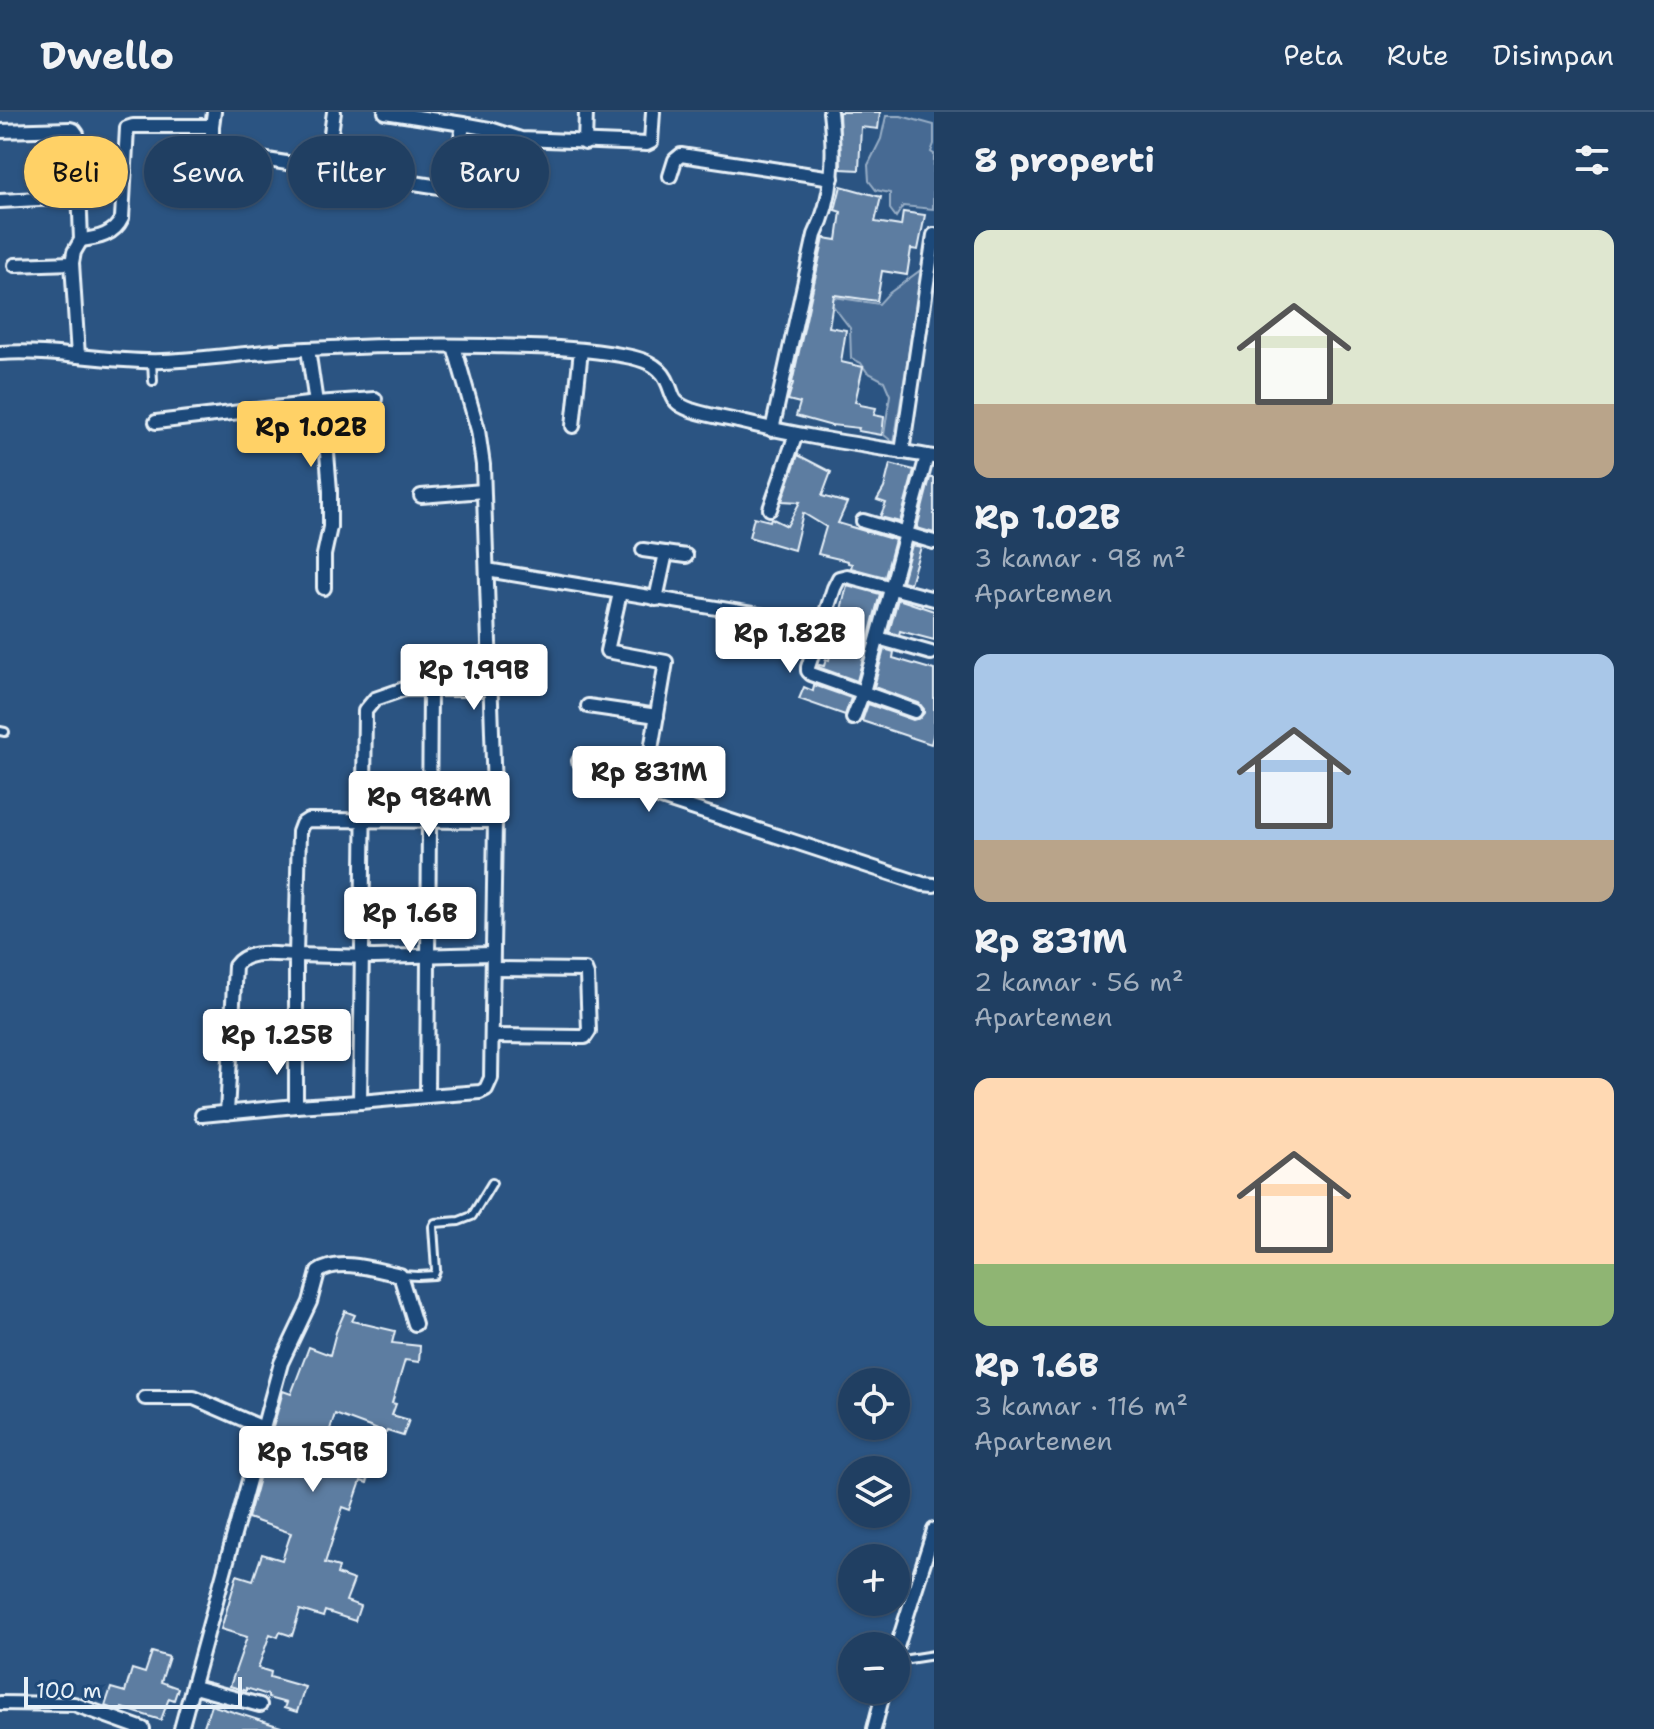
<!DOCTYPE html>
<html lang="id">
<head>
<meta charset="utf-8">
<style>
	:root { --surface:#203f62; --page:#2d4a6b; --text:#f1f3f6; --muted:#a2afbe; --line:#3d5877; --accent:#ffd166 }
	body { margin:0; font-family:"Shantell Sans",sans-serif; background:var(--page); color:var(--text); height:100vh; display:flex; flex-direction:column; font-size:30px; white-space:nowrap }
	* { box-sizing:border-box; margin:0 }
	p { font-size:26px; color:var(--muted) }
	.icon { flex:none; width:44px; height:44px; fill:none; stroke:currentColor; stroke-width:2; stroke-linecap:round; stroke-linejoin:round }
	.map { position:relative; flex:1; overflow:hidden }
	.side { display:flex; flex-direction:column; background:var(--surface); width:720px }
	.side>* { flex:none }
	.banner { position:absolute; left:24px; top:24px; width:760px; height:72px; display:flex; gap:16px }
	.buttons { position:absolute; left:838px; top:1256px; display:grid; gap:16px }
	.buttons a { display:grid; place-items:center; width:72px; height:72px; border-radius:50%; background:var(--surface); box-shadow:0 2px 6px #0004,0 0 0 2px var(--line); font-size:40px }
	.scale { position:absolute; left:24px; bottom:20px; width:218px; box-sizing:border-box; padding-left:8px; border:4px solid #e8f1f8; border-top:0; font-size:22px; line-height:28px; white-space:nowrap; color:#e8f1f8; -webkit-text-stroke:6px #1f4a7a; paint-order:stroke }
	.price { position:absolute; translate:-50% -68px; padding:0 18px; border-radius:8px; background:#fff; color:#222; font-size:26px; line-height:52px; filter:drop-shadow(0 2px 4px #0008) }
	.price::after { content:''; position:absolute; left:50%; top:48px; width:24px; height:18px; margin-left:-12px; background:inherit; clip-path:polygon(0 0,100% 0,50% 100%) }
	.price.active { background:var(--accent); color:#111 }
	ul { padding:0; list-style:none }
	li { display:grid; align-content:center; gap:16px; height:424px; padding:0 40px }
	li span { display:grid; place-items:center; height:248px; border-radius:16px; color:#555 }
	li>.icon { margin-inline-start:auto }
	span .icon { width:144px; height:144px; fill:#fffc; stroke-width:1 }
	li b { font-size:34px }
	h2 { display:flex; justify-content:space-between; align-items:center; height:96px; padding:0 40px; font-size:34px }
	.tag { padding:0 28px; border-radius:36px; background:var(--surface); box-shadow:0 2px 6px #0004,0 0 0 2px var(--line); font-size:28px; line-height:72px }
	.tag.active { background:var(--accent); color:#111 }
	header { display:flex; align-items:center; gap:48px; box-sizing:border-box; height:112px; padding:0 40px; background:var(--surface); border-bottom:2px solid var(--line) }
	header strong { font-size:38px }
	nav { display:flex; gap:44px; margin-inline-start:auto; font-size:28px }
	main { display:flex; flex:1; min-height:0 }
	.map>svg:first-child { display:block }
	.green { fill:#476b93; stroke:#98aec6; stroke-width:2 }
	.building { fill:#5d7da1; stroke:#e8f1f8; stroke-width:2 }
	.lines { fill:none; stroke-linecap:round; stroke-linejoin:round }
	.service-casing { stroke:#e8f1f8; stroke-width:12 }
	.minor-casing { stroke:#e8f1f8; stroke-width:18 }
	.service { stroke:#1f4a7a; stroke-width:6 }
	.minor { stroke:#1f4a7a; stroke-width:12 }
</style>
</head>
<body>
<header>
<strong>Dwello</strong>
<nav><a>Peta</a><a>Rute</a><a>Disimpan</a></nav>
</header>
<main>
<div class="map">
<svg width="934" height="1617" viewBox="0 0 934 1617">
	<rect width="100%" height="100%" fill="#2b5482"/>
	<filter id="ink" filterUnits="userSpaceOnUse"><feTurbulence type="fractalNoise" baseFrequency=".0125" numOctaves="2"/><feDisplacementMap in="SourceGraphic" scale="16" xChannelSelector="R" yChannelSelector="G"/><feConvolveMatrix kernelMatrix="1 2 1 2 8 2 1 2 1" color-interpolation-filters="sRGB"/></filter>
	<g filter="url(#ink)">
		<g class="green">
			<path d="M886,4H901L934,13V32L931,40L934,42L933,97L903,94L896,105L890,97V81L876,78L869,69L868,53L881,27Z"/>
			<path d="M922,157L894,331L884,323L890,283L884,269L867,260L861,251L851,246L850,216L833,194L806,190L808,181L879,192L888,182Z"/>
		</g>
		<g class="building">
			<path d="M839,0H880L878,17L861,15L859,58L841,57Z"/>
			<path d="M841,74L881,85L875,110L901,114L903,100L925,103L918,138L911,137L907,163L882,159L877,189L834,183L829,215L846,218L841,250L863,255L855,290L860,291V293L876,296L874,303L884,305L882,323L858,319L859,316L832,313V314L796,304L800,291L788,288L793,271H792L824,126L837,128L841,100L835,98Z"/>
			<path d="M798,343L831,360L822,384L847,391L838,411L895,428L885,465L851,456L852,452L848,451V449L818,442L826,415L803,401L794,438L749,425L754,405L770,409L771,406L787,414L800,390L782,389Z"/>
			<path d="M890,352L914,358L900,410L880,405L886,391L877,388L884,376Z"/>
			<path d="M930,366H934V421L917,416Z"/>
			<path d="M912,433L921,435L910,471L902,469Z"/>
			<path d="M847,473L880,482L857,569L818,555L819,553L824,554L826,547L829,548Z"/>
			<path d="M898,487L934,499V528L900,519L899,523L889,520Z"/>
			<path d="M884,537L894,540L893,546L934,558V620L931,632L862,609L868,592L913,608L920,606L924,601V597L919,591L874,575Z"/>
			<path d="M814,573L851,586L845,603L799,587L804,575L813,579Z"/>
			<path d="M345,1199L355,1203L352,1209L395,1219L392,1231L420,1234L419,1250L405,1248L392,1291L396,1292L392,1303L409,1308L403,1324L387,1319L386,1321L335,1302L323,1339L355,1350L356,1346L373,1351L367,1371L361,1369L351,1398L343,1395L325,1451L339,1455L337,1462L354,1468L346,1489L360,1494L355,1509L325,1499L323,1505L300,1498L292,1524L280,1520L278,1525L270,1522L258,1556L271,1560L270,1565L305,1575L297,1600L284,1596L286,1591L268,1586V1583L246,1576V1579L230,1574L247,1525L221,1517L237,1463L253,1468L262,1442L282,1448L291,1421L248,1406L266,1341L290,1349L297,1327L272,1319L283,1279L291,1282L309,1235L330,1243L336,1220Z"/>
			<path d="M152,1540L169,1545L161,1570L178,1576L174,1588L169,1586L161,1608L122,1596L121,1600L105,1594L111,1576L125,1580L132,1557L145,1561Z"/>
			<path d="M211,1593L281,1615V1617H203Z"/>
		</g>
		<g class="lines">
			<defs>
				<g id="service">
					<path d="M152,249L153,269"/>
					<path d="M0,619L5,620"/>
					<path d="M400,1163L418,1164L434,1163L436,1158L433,1115L435,1111L459,1109L472,1104L492,1071"/>
					<path d="M896,1549L934,1543"/>
				</g>
				<g id="minor">
					<path d="M385,0L463,12"/>
					<path d="M212,14V33L216,38L223,41L446,76L452,75L455,70L463,12L490,17L521,27L647,32L651,30L653,0"/>
					<path d="M0,19L70,17L74,18L77,22L81,128L74,140L72,151L78,244"/>
					<path d="M585,31L586,0"/>
					<path d="M326,57L334,0"/>
					<path d="M670,64L675,48L681,43L832,66"/>
					<path d="M0,89L78,85"/>
					<path d="M81,128C98,126 114,123 122,106L127,16L133,14H212L214,0"/>
					<path d="M15,153L72,151"/>
					<path d="M308,237L316,291L327,341L330,379V415L324,443V476"/>
					<path d="M0,241C54,237 108,251 163,249C211,247 259,239 307,237C367,234 428,233 488,234C534,235 581,235 626,244C642,247 658,252 666,267C675,284 669,290 691,298C706,303 723,306 738,309C802,325 869,334 934,345"/>
					<path d="M156,310L316,291L375,287"/>
					<path d="M573,314L581,238"/>
					<path d="M772,318L815,123C834,84 835,42 830,0"/>
					<path d="M902,340L934,123"/>
					<path d="M421,384L483,379"/>
					<path d="M770,397L796,322"/>
					<path d="M863,409L934,430"/>
					<path d="M643,438L686,444"/>
					<path d="M487,458L801,510"/>
					<path d="M620,481L607,539L666,550L647,661L646,681L923,772L934,773"/>
					<path d="M656,487L666,441"/>
					<path d="M878,526L931,541"/>
					<path d="M430,577L427,984L480,980L486,977L491,966L495,709L483,353L478,318L454,234"/>
					<path d="M588,594L657,604"/>
					<path d="M915,599L811,562L808,559V555L834,476L839,466L847,464L934,487"/>
					<path d="M853,606L863,580L927,344"/>
					<path d="M579,649L647,661"/>
					<path d="M492,842L374,845L296,843L299,720L302,712L308,708L495,709"/>
					<path d="M492,924L579,925H585L589,919L587,863L585,858L493,857"/>
					<path d="M427,984L360,990L365,599L375,587L404,577H492"/>
					<path d="M227,1001L235,854C247,836 277,843 296,843V994L360,990"/>
					<path d="M202,1003L296,994"/>
					<path d="M145,1286H194L263,1316"/>
					<path d="M896,1538L934,1418"/>
					<path d="M194,1575L260,1593"/>
					<path d="M0,1591L74,1592L143,1617"/>
					<path d="M181,1617L281,1251L310,1190L318,1160C340,1145 376,1158 400,1163L415,1212"/>
					<path d="M874,1617L884,1578"/>
				</g>
			</defs>
			<use href="#service" class="service-casing"/>
			<use href="#minor" class="minor-casing"/>
			<use href="#service" class="service"/>
			<use href="#minor" class="minor"/>
		</g>
	</g>
</svg>
<div class="buttons">
<a><svg class="icon" aria-label="locate" viewBox="0 0 24 24"><circle cx="12" cy="12" r="6"/><path d="M12 2v4M12 18v4M2 12h4M18 12h4"/></svg></a>
<a><svg class="icon" aria-label="layers" viewBox="0 0 24 24"><path d="M12 4l9 5-9 5-9-5zM3 14l9 5 9-5"/></svg></a>
<a>+</a>
<a>−</a>
</div>
<div class="scale">100 m</div>
<b class="price active" style="left:311px;top:357px">Rp 1.02B</b>
<b class="price" style="left:790px;top:563px">Rp 1.82B</b>
<b class="price" style="left:474px;top:600px">Rp 1.99B</b>
<b class="price" style="left:649px;top:702px">Rp 831M</b>
<b class="price" style="left:429px;top:727px">Rp 984M</b>
<b class="price" style="left:410px;top:843px">Rp 1.6B</b>
<b class="price" style="left:277px;top:965px">Rp 1.25B</b>
<b class="price" style="left:313px;top:1382px">Rp 1.59B</b>
<div class="banner">
<a class="tag active">Beli</a>
<a class="tag">Sewa</a>
<a class="tag">Filter</a>
<a class="tag">Baru</a>
</div>
</div>
<section class="side">
<h2>8 properti<svg class="icon" aria-label="filters" viewBox="0 0 24 24"><path d="M4 7h16M4 17h16"/><circle cx="9" cy="7" r="2"/><circle cx="15" cy="17" r="2"/></svg></h2>
<ul>
<li><span style="background:linear-gradient(#dfe7d0 70%,#b9a48a 0)"><svg class="icon" aria-label="home" viewBox="0 0 24 24"><path d="M3 11l9-7 9 7M6 9v11h12V9"/></svg></span><div><b>Rp 1.02B</b><p>3 kamar · 98 m²</p><p>Apartemen</p></div></li>
<li><span style="background:linear-gradient(#a9c7e8 75%,#b9a48a 0)"><svg class="icon" aria-label="home" viewBox="0 0 24 24"><path d="M3 11l9-7 9 7M6 9v11h12V9"/></svg></span><div><b>Rp 831M</b><p>2 kamar · 56 m²</p><p>Apartemen</p></div></li>
<li><span style="background:linear-gradient(#ffd9b3 75%,#8fb573 0)"><svg class="icon" aria-label="home" viewBox="0 0 24 24"><path d="M3 11l9-7 9 7M6 9v11h12V9"/></svg></span><div><b>Rp 1.6B</b><p>3 kamar · 116 m²</p><p>Apartemen</p></div></li>
</ul>
</section>
</main>
</body>
</html>
